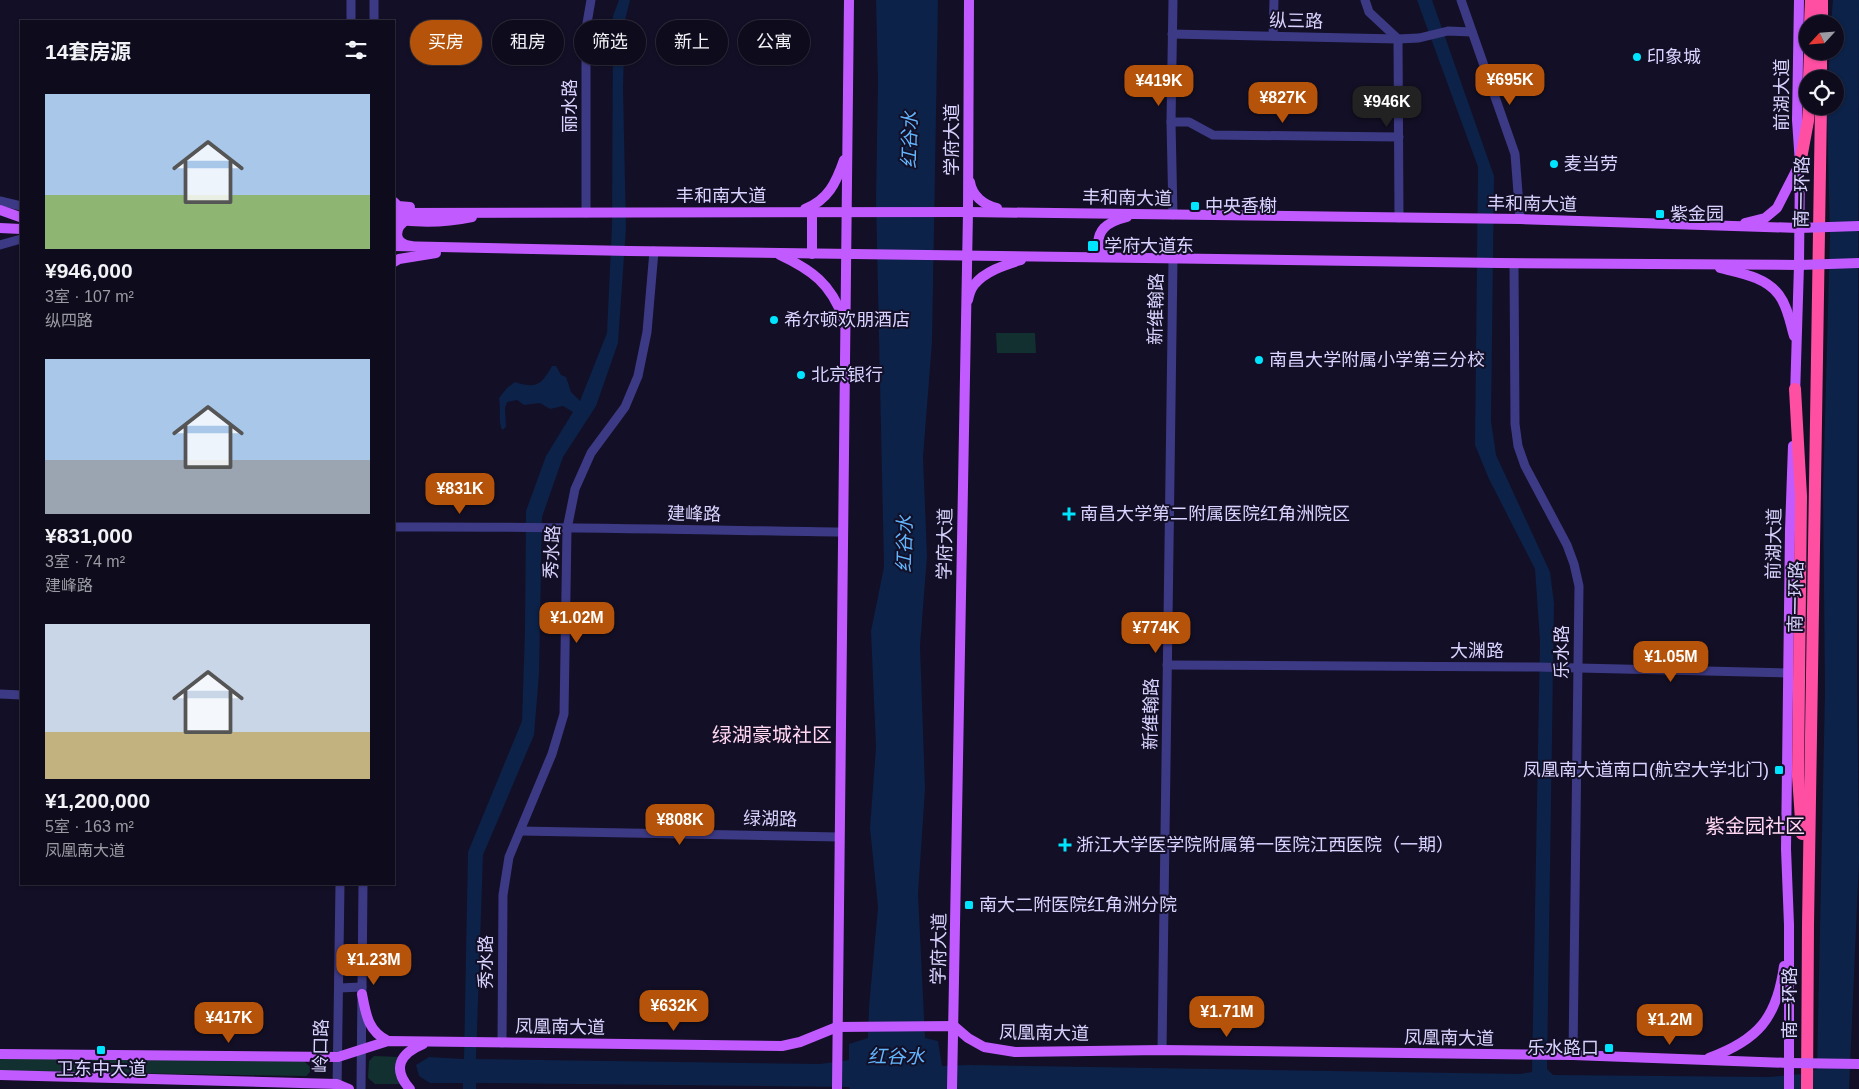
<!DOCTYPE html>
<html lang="zh">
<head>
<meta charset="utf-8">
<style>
	:root { --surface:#0e0b1c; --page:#1c1929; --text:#f1f3f6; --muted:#9b9ba3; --line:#2e2b3b; --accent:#b45309 }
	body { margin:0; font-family:Helvetica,"Noto Sans SC",sans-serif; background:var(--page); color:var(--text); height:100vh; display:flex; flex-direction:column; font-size:19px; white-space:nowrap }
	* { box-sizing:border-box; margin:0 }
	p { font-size:16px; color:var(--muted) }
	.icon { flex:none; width:28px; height:28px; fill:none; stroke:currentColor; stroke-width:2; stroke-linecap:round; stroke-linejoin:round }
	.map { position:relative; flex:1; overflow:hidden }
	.drawer { position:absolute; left:20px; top:20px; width:375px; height:865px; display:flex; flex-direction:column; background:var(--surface); border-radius:0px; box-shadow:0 1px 4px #0004,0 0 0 1px var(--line) }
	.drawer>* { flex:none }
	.guide { position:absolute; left:410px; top:20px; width:475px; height:45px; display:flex; gap:10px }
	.needle { width:32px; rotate:244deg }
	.fabs { position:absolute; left:1799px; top:15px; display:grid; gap:10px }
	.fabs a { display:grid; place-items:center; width:45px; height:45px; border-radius:50%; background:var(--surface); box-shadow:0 1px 4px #0004,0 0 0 1px var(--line); font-size:25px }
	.price { position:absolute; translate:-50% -42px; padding:0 11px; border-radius:10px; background:var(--accent); color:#fff; font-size:16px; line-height:32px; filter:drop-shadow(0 1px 2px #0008) }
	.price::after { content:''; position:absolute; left:50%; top:30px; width:15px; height:11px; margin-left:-8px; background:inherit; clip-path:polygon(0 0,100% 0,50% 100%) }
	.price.current { background:#222; color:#fff }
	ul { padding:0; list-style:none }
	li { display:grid; align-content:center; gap:10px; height:265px; padding:0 25px }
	li span { display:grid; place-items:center; height:155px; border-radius:0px; color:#555 }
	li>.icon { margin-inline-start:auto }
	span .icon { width:90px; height:90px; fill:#fffc; stroke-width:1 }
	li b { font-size:21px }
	h2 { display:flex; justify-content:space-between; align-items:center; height:60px; padding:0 25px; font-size:21px }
	.tag { padding:0 18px; border-radius:22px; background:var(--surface); box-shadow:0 1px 4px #0004,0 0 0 1px var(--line); font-size:18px; line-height:45px }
	.tag.current { background:var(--accent); color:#fff }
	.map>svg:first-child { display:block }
	.green { fill:#12302f }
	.water { fill:#0c2248 }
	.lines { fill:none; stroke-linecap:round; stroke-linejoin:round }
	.minor { stroke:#3d3a85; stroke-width:9 }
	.major { stroke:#c25bff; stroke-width:10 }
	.highway { stroke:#ff4fa3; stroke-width:12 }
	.major-bridge { stroke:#c25bff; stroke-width:10 }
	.poi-dot { fill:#00e5ff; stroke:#130f26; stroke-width:2 }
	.labels { text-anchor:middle; stroke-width:4; stroke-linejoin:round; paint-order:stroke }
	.street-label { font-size:18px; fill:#d9d4ff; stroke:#130f26 }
	.poi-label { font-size:18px; fill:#d9d4ff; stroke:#130f26; text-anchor:start }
	.water-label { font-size:19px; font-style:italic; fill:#62b6ff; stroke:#130f26 }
	.quarter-label { font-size:20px; fill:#ffd6f0; stroke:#130f26 }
</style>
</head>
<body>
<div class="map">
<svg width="1859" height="1089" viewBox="0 0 1859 1089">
	<rect width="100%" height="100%" fill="#130f26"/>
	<g class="green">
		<path d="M996,333H1035L1036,353H997Z"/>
		<path d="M374,1056L399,1057L397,1073L400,1084H375L368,1078L369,1061Z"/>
		<path d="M0,1057L304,1061L310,1067V1072L306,1076L0,1071Z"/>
	</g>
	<path class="water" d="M619,0H630L625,20L623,87L626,228L618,343L596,406L563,457L542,517L539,674L534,735L483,855L476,1059L820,1064L849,1060V1044L868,1038L869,1007L878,907L870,828L876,747L871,631L884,567L876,199L878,82L876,0H938L932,342L923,457L927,556L920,646L925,789L918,894L925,1038L938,1041L942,1066L969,1065L1520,1074L1532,1072L1540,641L1535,569L1489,479L1475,445L1478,167L1417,0H1432L1494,176L1491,421L1496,455L1550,572L1554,603L1547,1069L1553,1075L1770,1077L1802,1074L1817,1069L1825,692L1823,491L1830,237L1827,106H1835V79H1828L1830,51H1835V24H1831L1833,0H1859L1857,669L1859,860L1849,1089H850L849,1087L476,1083V1089H463V1083H430L419,1076L416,1065L429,1057L464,1059L468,852L522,721L525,628L526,511L546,456L573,412L563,406L550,409L540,403L524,405L517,400L507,402L505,408L506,427L502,430C498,421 501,408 499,398L507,388L515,382C537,389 541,385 552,366H556L561,375L566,377L571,392L580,401L607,333L612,225L613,16Z"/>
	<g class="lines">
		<g class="minor">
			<path d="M1173,0L1171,122L1173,215"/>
			<path d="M1365,0L1369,12L1398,39L1399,218"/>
			<path d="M1461,0L1515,154L1520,219"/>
			<path d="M351,21V0"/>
			<path d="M374,21V0"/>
			<path d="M1172,34L1398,39L1419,38L1448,31L1472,32"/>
			<path d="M1273,36L1274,0"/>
			<path d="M1171,122H1189L1213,135L1399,137"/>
			<path d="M0,201L21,206"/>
			<path d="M586,213V29L591,0"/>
			<path d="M0,245L21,239"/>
			<path d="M1514,263L1515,424L1518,446L1525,466L1567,545L1574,564L1579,586L1573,1055"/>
			<path d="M394,527C543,526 693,530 843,532"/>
			<path d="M1167,665L1537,667L1787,673"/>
			<path d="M0,694L21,695"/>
			<path d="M520,831L839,837"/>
			<path d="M339,988L362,987"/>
			<path d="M502,1043L503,895L509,857L552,754L564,714L567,529L575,489L591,453L625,407L638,376L647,332L654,251"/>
			<path d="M1162,1050L1173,259"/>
			<path d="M337,1089L340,884"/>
			<path d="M361,1089L363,884"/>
		</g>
		<g class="major">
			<path d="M970,182C972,196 984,205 997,208"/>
			<path d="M394,202L398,206L410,207"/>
			<path d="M805,209C828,200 836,183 844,160"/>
			<path d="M0,210L20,217"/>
			<path d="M812,212V254"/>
			<path d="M394,213L968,212L1520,219L1799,228"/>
			<path d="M394,219C419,223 448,222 472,217"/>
			<path d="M408,219C393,228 393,243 411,246"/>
			<path d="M1745,223L1765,218L1777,208L1798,167"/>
			<path d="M0,228L21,229"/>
			<path d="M394,246L629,251L1499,263L1799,265"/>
			<path d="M780,255C812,270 831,284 843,318"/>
			<path d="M1109,255H1104L1099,251C1095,230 1107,222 1127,217"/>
			<path d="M394,262L399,259L436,253"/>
			<path d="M1720,268C1740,273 1766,277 1779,295C1788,307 1790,323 1794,336"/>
			<path d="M968,300C969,295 971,289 974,285C985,271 1005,265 1021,260"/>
			<path d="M1795,396L1799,265L1800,164L1797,120L1799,0"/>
			<path d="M362,994C366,1015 368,1031 388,1041"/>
			<path d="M0,1054L338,1057L388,1041L782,1046L800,1042L837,1027L954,1026L968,1038L984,1047L1015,1052L1162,1050L1573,1055L1789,1063"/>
			<path d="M1709,1058C1758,1040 1777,1018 1784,966"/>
			<path d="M0,1075L337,1084L349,1089"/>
			<path d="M410,1089C391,1068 401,1053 423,1044"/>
			<path d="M837,1089L849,0"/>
			<path d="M952,1089L968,212L969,0"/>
			<path d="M1789,1089V925L1786,849L1790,530L1793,446"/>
		</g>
		<g class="highway">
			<path d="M1810,24L1811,0"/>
			<path d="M1822,24V0"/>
			<path d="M1809,79L1810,51"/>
			<path d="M1821,79V51"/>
			<path d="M1800,164L1808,121L1809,106"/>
			<path d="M1795,389L1801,496L1798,776L1802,834"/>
			<path d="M1807,1089L1808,925L1821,106"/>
		</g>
		<g class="major-bridge">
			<path d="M1799,228L1859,226"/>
			<path d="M1799,265L1859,263"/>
			<path d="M1789,1063L1859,1064"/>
		</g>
	</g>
	<g class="poi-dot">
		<circle cx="1637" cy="57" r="5"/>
		<circle cx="1554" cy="164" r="5"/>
		<rect x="1190" y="201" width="10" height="10" rx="2.5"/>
		<rect x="1655" y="209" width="10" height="10" rx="2.5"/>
		<rect x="1087" y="240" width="12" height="12" rx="2.5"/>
		<circle cx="774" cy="320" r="5"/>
		<circle cx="1259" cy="360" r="5"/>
		<circle cx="801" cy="375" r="5"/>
		<path d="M1066.5 506.5h5v5h5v5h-5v5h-5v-5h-5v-5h5z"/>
		<rect x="1774" y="765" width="10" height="10" rx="2.5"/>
		<path d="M1062.5 837.5h5v5h5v5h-5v5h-5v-5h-5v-5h5z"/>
		<rect x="964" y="900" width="10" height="10" rx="2.5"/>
		<rect x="1604" y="1043" width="10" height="10" rx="2.5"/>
		<rect x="96" y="1045" width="10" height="10" rx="2.5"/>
	</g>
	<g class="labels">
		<g class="street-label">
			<text transform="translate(1296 21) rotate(1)" y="6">纵三路</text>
			<text transform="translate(1782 95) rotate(-90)" y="6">前湖大道</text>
			<text transform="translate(570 106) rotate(-90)" y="6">丽水路</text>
			<text transform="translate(952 140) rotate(-90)" y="6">学府大道</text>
			<text transform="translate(1802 192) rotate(-89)" y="6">南一环路</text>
			<text x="721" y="202">丰和南大道</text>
			<text transform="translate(1127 198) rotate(1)" y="6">丰和南大道</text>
			<text transform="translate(1532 204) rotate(1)" y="6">丰和南大道</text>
			<text transform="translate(1156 309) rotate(-89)" y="6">新维翰路</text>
			<text transform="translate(694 514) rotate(1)" y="6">建峰路</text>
			<text transform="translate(945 544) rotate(-89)" y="6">学府大道</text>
			<text transform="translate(1774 544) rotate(-89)" y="6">前湖大道</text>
			<text transform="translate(552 552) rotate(-87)" y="6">秀水路</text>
			<text transform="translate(1796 597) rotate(-89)" y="6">南一环路</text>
			<text x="1477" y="657">大渊路</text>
			<text transform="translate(1562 652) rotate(-90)" y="6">乐水路</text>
			<text transform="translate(1151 714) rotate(-89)" y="6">新维翰路</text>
			<text transform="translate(770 819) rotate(1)" y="6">绿湖路</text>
			<text transform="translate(939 949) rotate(-89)" y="6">学府大道</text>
			<text transform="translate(486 962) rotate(-90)" y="6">秀水路</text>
			<text transform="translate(1790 1003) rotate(-90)" y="6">南一环路</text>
			<text transform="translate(560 1027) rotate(1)" y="6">凤凰南大道</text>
			<text transform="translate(1044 1033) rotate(1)" y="6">凤凰南大道</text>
			<text transform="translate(1449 1038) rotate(1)" y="6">凤凰南大道</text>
			<text transform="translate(321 1046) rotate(-89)" y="6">岭口路</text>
		</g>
		<g class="poi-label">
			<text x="1647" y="63">印象城</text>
			<text x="1564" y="170">麦当劳</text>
			<text x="1205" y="212">中央香榭</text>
			<text x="1670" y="220">紫金园</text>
			<text x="1104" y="252">学府大道东</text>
			<text x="784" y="326">希尔顿欢朋酒店</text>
			<text x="1269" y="366">南昌大学附属小学第三分校</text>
			<text x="811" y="381">北京银行</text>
			<text x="1080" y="520">南昌大学第二附属医院红角洲院区</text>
			<text x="1769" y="776" text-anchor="end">凤凰南大道南口(航空大学北门)</text>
			<text x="1076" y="851">浙江大学医学院附属第一医院江西医院（一期）</text>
			<text x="979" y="911">南大二附医院红角洲分院</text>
			<text x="1599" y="1054" text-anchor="end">乐水路口</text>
			<text x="101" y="1075" text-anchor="middle">卫东中大道</text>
		</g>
		<g class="water-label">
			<text transform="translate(909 140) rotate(-89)" y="7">红谷水</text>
			<text transform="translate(904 544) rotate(-89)" y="7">红谷水</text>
			<text x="896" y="1063">红谷水</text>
		</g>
		<g class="quarter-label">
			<text x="772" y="742">绿湖豪城社区</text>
			<text x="1755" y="833">紫金园社区</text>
		</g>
	</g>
</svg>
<div class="fabs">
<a><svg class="needle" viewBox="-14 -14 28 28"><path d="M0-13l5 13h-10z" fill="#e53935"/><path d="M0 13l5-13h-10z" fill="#9b9ba3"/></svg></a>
<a><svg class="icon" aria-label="locate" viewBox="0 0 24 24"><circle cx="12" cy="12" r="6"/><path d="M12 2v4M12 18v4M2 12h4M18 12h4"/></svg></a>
</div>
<b class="price" style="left:1510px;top:106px">¥695K</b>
<b class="price" style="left:1159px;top:107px">¥419K</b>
<b class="price" style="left:1283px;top:124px">¥827K</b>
<b class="price current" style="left:1387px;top:128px">¥946K</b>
<b class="price" style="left:460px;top:515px">¥831K</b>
<b class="price" style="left:577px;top:644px">¥1.02M</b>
<b class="price" style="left:1156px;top:654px">¥774K</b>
<b class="price" style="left:1671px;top:683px">¥1.05M</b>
<b class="price" style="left:680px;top:846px">¥808K</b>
<b class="price" style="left:374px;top:986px">¥1.23M</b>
<b class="price" style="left:674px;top:1032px">¥632K</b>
<b class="price" style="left:1227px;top:1038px">¥1.71M</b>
<b class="price" style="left:229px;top:1044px">¥417K</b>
<b class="price" style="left:1670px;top:1046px">¥1.2M</b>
<div class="guide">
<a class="tag current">买房</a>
<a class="tag">租房</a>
<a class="tag">筛选</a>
<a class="tag">新上</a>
<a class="tag">公寓</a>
</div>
<section class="drawer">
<h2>14套房源<svg class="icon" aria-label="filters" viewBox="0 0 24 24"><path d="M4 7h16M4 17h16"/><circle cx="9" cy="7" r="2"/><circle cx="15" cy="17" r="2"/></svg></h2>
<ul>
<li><span style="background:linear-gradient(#a9c7e8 65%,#8fb573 0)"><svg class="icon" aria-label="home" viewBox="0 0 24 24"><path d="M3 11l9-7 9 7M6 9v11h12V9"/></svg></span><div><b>¥946,000</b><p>3室 · 107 m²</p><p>纵四路</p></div></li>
<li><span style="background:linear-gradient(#a9c7e8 65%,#9aa5b1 0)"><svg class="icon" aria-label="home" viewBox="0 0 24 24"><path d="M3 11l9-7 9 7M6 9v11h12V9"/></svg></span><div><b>¥831,000</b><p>3室 · 74 m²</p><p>建峰路</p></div></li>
<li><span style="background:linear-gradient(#c9d6e8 70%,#c2b280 0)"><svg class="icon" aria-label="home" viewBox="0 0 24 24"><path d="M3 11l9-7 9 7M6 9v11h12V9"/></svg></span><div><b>¥1,200,000</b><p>5室 · 163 m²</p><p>凤凰南大道</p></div></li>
</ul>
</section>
</div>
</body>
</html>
